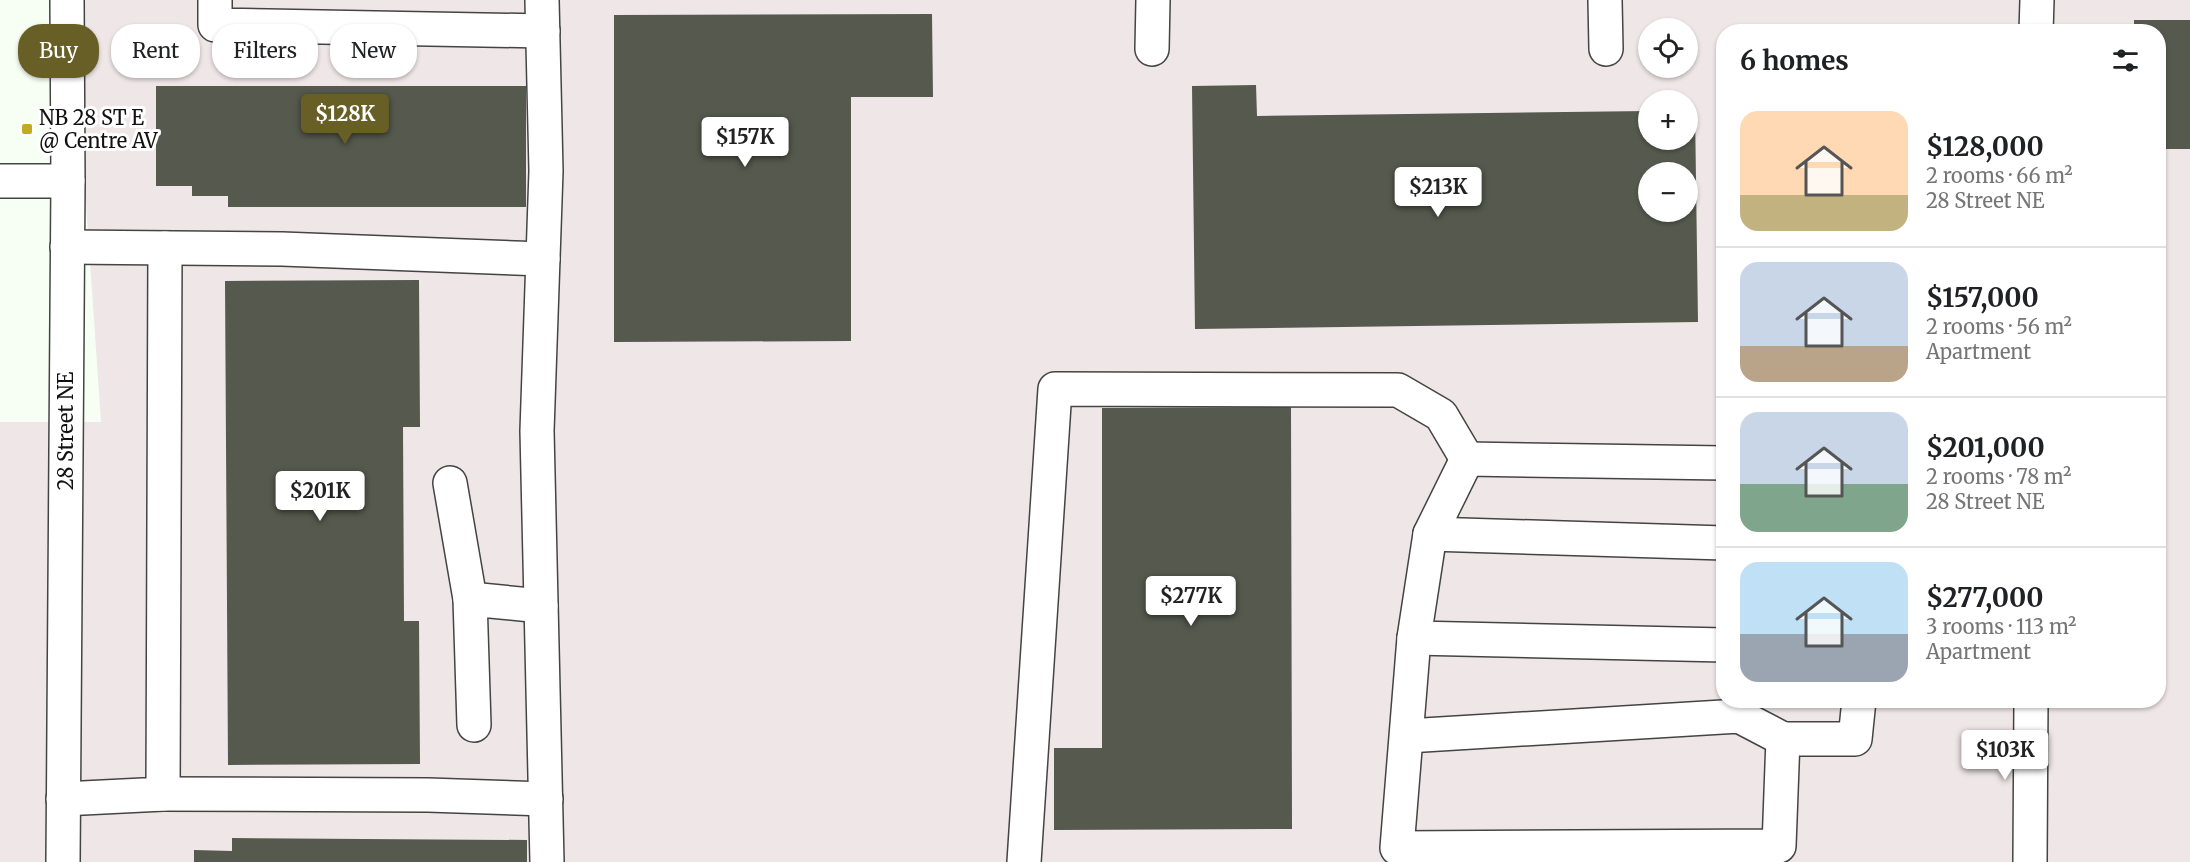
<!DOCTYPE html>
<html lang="en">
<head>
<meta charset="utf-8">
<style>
	:root { --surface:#fff; --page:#f6f6f6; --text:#202124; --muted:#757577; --line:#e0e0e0; --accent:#685f26 }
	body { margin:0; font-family:Merriweather,serif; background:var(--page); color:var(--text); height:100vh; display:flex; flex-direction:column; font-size:22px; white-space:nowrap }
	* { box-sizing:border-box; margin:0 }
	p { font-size:20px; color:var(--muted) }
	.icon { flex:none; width:33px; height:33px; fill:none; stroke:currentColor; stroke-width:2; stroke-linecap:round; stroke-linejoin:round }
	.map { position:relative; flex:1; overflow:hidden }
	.side { position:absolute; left:1716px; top:24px; width:450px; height:684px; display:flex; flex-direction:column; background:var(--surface); border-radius:24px; box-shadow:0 2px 4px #0004 }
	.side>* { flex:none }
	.banner { position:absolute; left:18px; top:24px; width:570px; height:54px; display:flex; gap:12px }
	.buttons { position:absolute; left:1638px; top:18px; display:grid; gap:12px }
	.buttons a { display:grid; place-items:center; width:60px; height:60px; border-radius:50%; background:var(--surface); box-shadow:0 2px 4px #0004; font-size:30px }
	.price { position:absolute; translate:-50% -51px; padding:0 14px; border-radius:6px; background:#fff; color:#222; font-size:20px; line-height:39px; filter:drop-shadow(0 2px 3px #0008) }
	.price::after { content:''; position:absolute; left:50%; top:36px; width:18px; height:14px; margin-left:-9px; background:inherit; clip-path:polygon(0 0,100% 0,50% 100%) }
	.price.on { background:var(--accent); color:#fff }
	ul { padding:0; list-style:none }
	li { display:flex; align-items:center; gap:18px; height:150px; padding:0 24px }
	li+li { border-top:2px solid var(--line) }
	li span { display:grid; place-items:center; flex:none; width:168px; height:120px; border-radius:18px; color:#555 }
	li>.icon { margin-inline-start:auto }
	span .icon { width:72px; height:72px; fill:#fffc; stroke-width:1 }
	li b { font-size:26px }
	h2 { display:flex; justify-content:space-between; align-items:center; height:72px; padding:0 24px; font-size:26px }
	.pill { padding:0 21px; border-radius:24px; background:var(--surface); box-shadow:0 2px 4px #0004; font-size:21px; line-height:54px }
	.pill.on { background:var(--accent); color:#fff }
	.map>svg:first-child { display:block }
	.industrial { fill:#efe6e7; fill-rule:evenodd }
	.building { fill:#56594d; fill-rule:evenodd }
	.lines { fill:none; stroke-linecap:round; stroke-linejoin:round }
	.minor-casing { stroke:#444; stroke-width:36 }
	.minor { stroke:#fff; stroke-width:33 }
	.poi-dot { fill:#c1aa29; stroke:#fff; stroke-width:2 }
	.labels { text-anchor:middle; stroke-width:6; stroke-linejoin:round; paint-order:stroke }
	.poi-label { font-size:20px; fill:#111; stroke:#fff; text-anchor:start }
	.street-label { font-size:20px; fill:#111; stroke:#fff }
</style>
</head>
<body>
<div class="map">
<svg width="2190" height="862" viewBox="0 0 2190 862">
	<rect width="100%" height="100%" fill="#f7fff4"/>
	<path class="industrial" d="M72,0H2190V862H0V422H101ZM1648,28H1688V68H1648ZM1724,32H2158V700H1724ZM1648,100H1688V140H1648ZM1648,172H1688V212H1648Z"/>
	<g class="building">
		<path d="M932,14L933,97H851V341L614,342V15Z"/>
		<path d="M2134,20H2190V149H2158V32H2134Z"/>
		<path d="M1256,85L1257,116L1648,111V140H1688V111L1695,110L1698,322L1195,329L1192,86ZM1648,172H1688V212H1648Z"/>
		<path d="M156,86H526V207H228V196H192V186H156Z"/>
		<path d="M419,280L420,427H403L404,621H419L420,764L228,765L225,281Z"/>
		<path d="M1291,407L1292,829L1054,830V748H1102V408Z"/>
		<path d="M232,838L527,840V862H194V850L232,851Z"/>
	</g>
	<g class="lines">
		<defs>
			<g id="minor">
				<path d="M215,0V25L543,31"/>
				<path d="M542,0L546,171L537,431L547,862"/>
				<path d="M1605,0L1606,49"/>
				<path d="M2036,32L2037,0"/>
				<path d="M1152,49L1153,0"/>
				<path d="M0,181H68"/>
				<path d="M67,247L282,249L543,259"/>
				<path d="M1724,463L1467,459L1430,534L1414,638L1397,848L1779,846L1783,739H1855L1859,700"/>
				<path d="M450,483L470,599"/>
				<path d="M1430,534L1724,543"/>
				<path d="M1414,638L1724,645"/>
				<path d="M474,725L470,599L541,606"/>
				<path d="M1407,736L1739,716L1783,739"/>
				<path d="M158,794L428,795L546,799"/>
				<path d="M63,799L163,794L165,248"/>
				<path d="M63,862L68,181L67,0"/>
				<path d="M1024,862L1055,389L1398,390L1441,415L1467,459"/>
				<path d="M2030,862L2031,700"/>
			</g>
		</defs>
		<use href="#minor" class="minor-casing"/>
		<use href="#minor" class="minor"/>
	</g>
	<rect class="poi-dot" x="21" y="123" width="12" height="12" rx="3"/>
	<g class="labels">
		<g class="poi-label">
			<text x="39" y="125">NB 28 ST E<tspan x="39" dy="23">@ Centre AV</tspan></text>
		</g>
		<g class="street-label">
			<text transform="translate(66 431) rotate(-90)" y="7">28 Street NE</text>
		</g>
	</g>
</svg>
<div class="buttons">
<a><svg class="icon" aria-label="locate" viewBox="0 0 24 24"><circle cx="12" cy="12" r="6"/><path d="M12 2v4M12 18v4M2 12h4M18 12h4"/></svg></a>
<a>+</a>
<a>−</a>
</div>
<b class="price on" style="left:345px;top:145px">$128K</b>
<b class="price" style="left:745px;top:168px">$157K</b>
<b class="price" style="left:1438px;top:218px">$213K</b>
<b class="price" style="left:320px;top:522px">$201K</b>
<b class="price" style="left:1191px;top:627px">$277K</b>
<b class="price" style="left:2005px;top:781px">$103K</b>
<div class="banner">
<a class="pill on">Buy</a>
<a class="pill">Rent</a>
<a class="pill">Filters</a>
<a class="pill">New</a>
</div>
<section class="side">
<h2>6 homes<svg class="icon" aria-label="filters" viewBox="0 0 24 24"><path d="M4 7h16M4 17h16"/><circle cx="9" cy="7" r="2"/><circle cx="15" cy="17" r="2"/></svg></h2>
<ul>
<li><span style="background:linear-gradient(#ffd9b3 70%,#c2b280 0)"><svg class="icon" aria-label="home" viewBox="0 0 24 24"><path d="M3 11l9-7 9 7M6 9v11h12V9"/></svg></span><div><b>$128,000</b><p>2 rooms · 66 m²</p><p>28 Street NE</p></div></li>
<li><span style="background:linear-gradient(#c9d6e8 70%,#b9a48a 0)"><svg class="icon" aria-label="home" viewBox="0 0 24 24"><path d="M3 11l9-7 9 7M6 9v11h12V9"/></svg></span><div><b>$157,000</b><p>2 rooms · 56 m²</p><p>Apartment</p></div></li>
<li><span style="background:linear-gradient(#c9d6e8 60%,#7fa58c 0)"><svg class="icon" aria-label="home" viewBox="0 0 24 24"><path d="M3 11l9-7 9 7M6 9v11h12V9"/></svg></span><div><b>$201,000</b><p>2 rooms · 78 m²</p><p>28 Street NE</p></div></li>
<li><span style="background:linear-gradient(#bfe0f5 60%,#9aa5b1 0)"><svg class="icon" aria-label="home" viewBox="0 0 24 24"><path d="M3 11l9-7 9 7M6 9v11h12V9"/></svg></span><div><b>$277,000</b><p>3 rooms · 113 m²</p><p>Apartment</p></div></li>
</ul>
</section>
</div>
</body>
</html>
